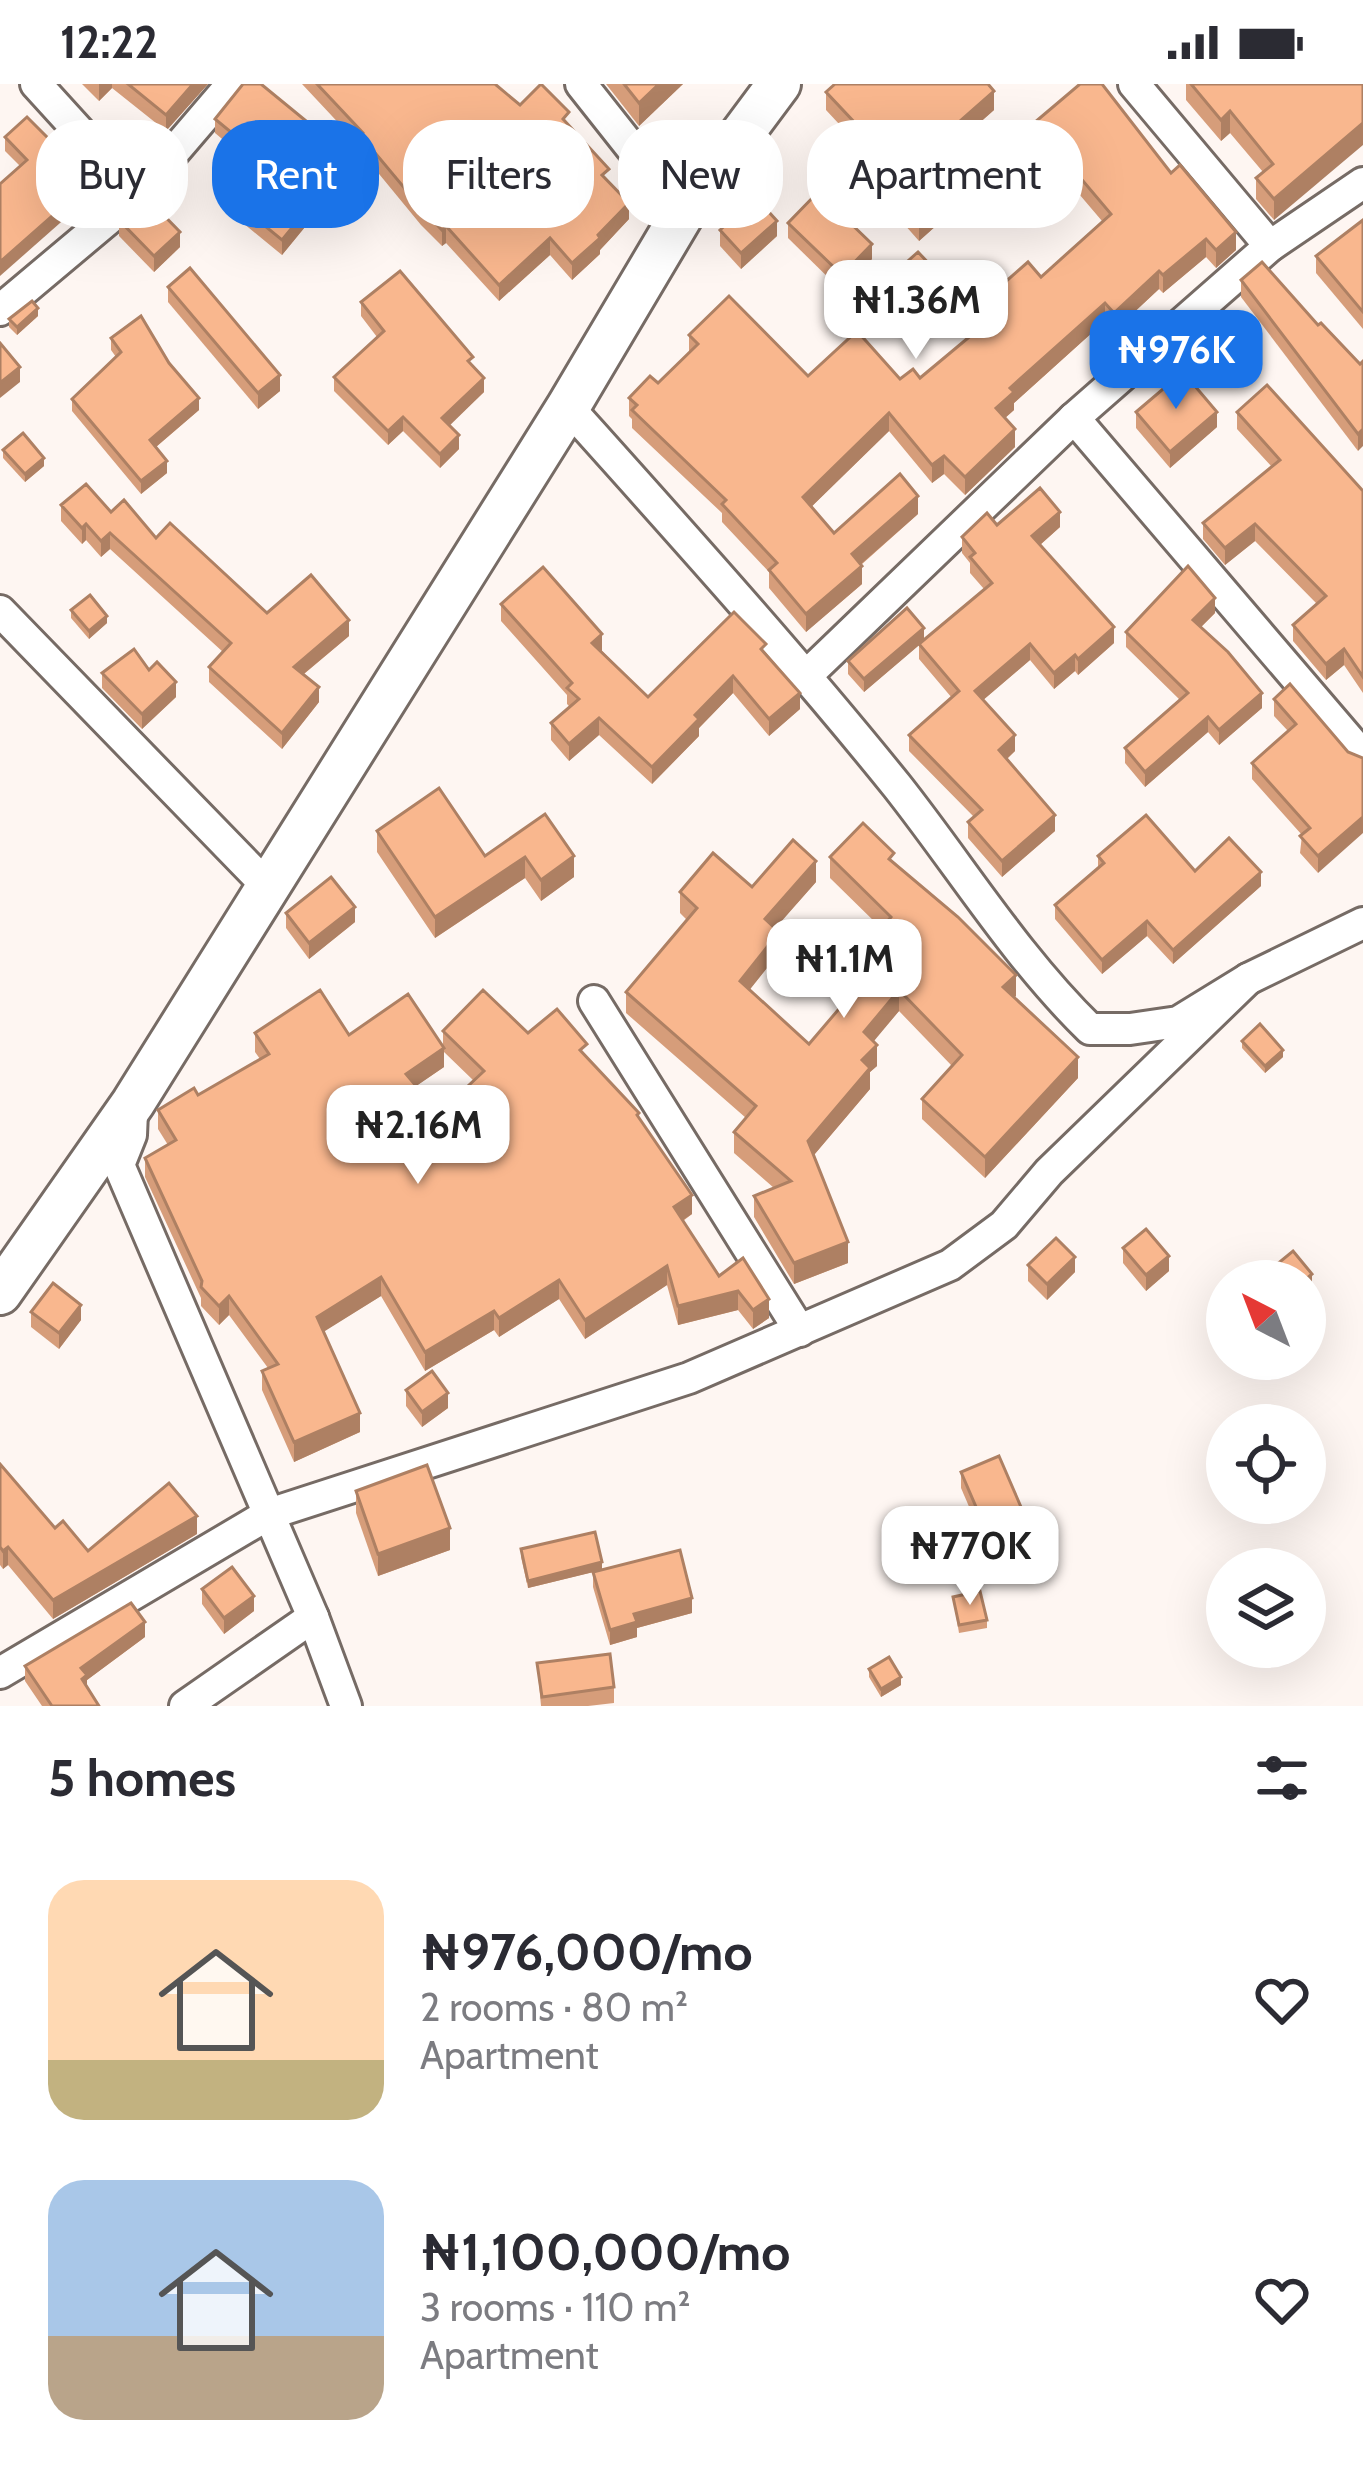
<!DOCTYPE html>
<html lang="en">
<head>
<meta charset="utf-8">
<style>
	:root { --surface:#fff; --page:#f7f7f7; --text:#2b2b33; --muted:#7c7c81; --accent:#1a73e8 }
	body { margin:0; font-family:Cabin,sans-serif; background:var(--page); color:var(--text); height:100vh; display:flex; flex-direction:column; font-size:45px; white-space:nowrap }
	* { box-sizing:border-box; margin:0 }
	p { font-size:39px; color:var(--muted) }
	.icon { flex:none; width:66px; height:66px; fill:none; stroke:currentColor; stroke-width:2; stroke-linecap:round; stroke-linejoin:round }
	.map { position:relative; height:1622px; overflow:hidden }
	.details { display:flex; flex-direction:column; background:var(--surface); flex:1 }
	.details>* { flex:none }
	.banner { position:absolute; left:36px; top:36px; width:1293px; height:108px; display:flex; gap:24px }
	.needle { width:78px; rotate:318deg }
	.buttons { position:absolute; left:1206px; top:1176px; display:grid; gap:24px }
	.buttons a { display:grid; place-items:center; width:120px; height:120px; border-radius:50%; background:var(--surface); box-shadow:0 12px 48px #0002; font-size:60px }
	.price { position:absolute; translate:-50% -102px; padding:0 27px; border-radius:24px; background:#fff; color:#222; font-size:39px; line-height:78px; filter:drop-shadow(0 3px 6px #0008) }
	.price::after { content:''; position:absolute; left:50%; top:72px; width:36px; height:27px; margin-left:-18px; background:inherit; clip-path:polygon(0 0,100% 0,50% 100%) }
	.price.active { background:var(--accent); color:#fff }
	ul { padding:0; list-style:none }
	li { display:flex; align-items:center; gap:36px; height:300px; padding:0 48px }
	li span { display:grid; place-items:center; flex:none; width:336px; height:240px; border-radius:36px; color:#555 }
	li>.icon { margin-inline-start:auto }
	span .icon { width:144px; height:144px; fill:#fffc; stroke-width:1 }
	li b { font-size:51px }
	h2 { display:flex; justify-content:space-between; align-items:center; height:144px; padding:0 48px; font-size:51px }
	.tag { padding:0 42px; border-radius:48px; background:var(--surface); box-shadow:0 12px 48px #0002; font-size:42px; line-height:108px }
	.tag.active { background:var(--accent); color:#fff }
	.status { display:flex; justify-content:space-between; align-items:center; height:84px; padding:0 60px; background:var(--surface); direction:ltr }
	.status svg { height:33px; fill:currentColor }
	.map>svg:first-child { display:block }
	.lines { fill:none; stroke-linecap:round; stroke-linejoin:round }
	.street-casing { stroke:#766b65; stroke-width:36 }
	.secondary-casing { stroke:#766b65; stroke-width:48 }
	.street { stroke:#fff; stroke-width:30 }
	.secondary { stroke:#fff; stroke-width:42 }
	.wall { fill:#d69d7a; fill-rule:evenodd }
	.shaded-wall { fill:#ae8063 }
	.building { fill:#f9b78e; stroke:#ae8063; stroke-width:3 }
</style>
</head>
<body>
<div class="status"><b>12:22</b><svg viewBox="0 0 49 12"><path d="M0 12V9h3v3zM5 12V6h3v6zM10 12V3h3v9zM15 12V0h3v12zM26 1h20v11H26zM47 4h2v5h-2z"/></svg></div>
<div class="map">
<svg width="1363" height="1622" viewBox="0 0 1363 1622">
	<rect width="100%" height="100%" fill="#fef6f2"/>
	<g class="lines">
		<defs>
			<g id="street">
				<path d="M36,0L137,111"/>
				<path d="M581,0L683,129"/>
				<path d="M1134,0L1270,162"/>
				<path d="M0,226L137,111L232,0"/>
				<path d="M568,323C680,448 792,572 897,702C961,783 1016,873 1090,945H1130L1178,938L1248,895L1363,839"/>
				<path d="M1074,334L1363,672"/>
				<path d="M0,527L268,803"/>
				<path d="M807,591L1074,334L1270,162L1363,99"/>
				<path d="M594,917L800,1247"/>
				<path d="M132,1028L131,1051L119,1081L313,1533L346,1622"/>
				<path d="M0,1589L269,1430L689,1294L950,1181L1004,1141L1049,1088L1248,895"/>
				<path d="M185,1622L313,1533"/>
			</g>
			<path id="secondary" d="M0,1209L133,1019L568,323L683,129L779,0"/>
		</defs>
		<use href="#street" class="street-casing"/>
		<use href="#secondary" class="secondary-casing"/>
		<use href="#street" class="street"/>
		<use href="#secondary" class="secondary"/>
	</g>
	<g class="wall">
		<path d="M82,0H208L166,47L112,4L99,17Z"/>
		<path d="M302,0H495L520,21L569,42L609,99L629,135L600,166V170L572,196L550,171L499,217L446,159L442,162L421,141L361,68V63Z"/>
		<path d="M606,0H683L639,42Z"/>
		<path d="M1186,0H1363L1274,136L1256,115V94L1263,88L1230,49L1221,57L1186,16Z"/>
		<path d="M826,8L994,26L942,72L965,116L919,157L888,122V103L893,98L826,26Z"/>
		<path d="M215,35L350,88L282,171L226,125V110L252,80L215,49Z"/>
		<path d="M1034,39L1171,89L1236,166L1216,184L1206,173L1163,209L1159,205L1114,247L1105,237L1014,319V326L1005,334L1015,363L965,411L944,390L932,399L889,347L811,423L834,449L918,430L861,481L862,500L806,548L769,504V488L722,438V429L632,344V335L629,332V314L658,299L689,268V251L808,292L900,295L920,294L989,236L986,233V215L1041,193L1102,137L1034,57Z"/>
		<path d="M5,53L94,109L20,82L5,67Z"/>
		<path d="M119,136L180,163L154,188L119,152Z"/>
		<path d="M1363,136V245L1316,189V172Z"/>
		<path d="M788,139L872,175L842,207L788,154Z"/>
		<path d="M720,146L777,152L741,185L720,162Z"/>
		<path d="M900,184L949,216L931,233L900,200Z"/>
		<path d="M1241,196L1318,241L1360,280L1358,367L1241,213Z"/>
		<path d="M168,203L280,307L258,325L168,218Z"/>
		<path d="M361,218L473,282L484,308L449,341L459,365L440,384L403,347L388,361L334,307V293L377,253L361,232Z"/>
		<path d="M38,232L17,251L9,243V235Z"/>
		<path d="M111,254L199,326L156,363L167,389L141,410L72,327V315L116,273L111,266Z"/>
		<path d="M1136,328L1217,343L1170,384L1136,344Z"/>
		<path d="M1237,328L1363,407V609L1344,581L1326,596L1293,557V541L1317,520L1255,457L1225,481L1203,455V439L1272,383L1237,345Z"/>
		<path d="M3,366L44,382L25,398L3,374Z"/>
		<path d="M61,421L111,428L156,454L267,529L349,552L304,590L319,618L282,665L209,598V583L223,568L110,465L101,473L86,456L82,460L61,437Z"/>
		<path d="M997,441L1060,443L1040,461L1114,559L1078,591L1075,587L1054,605L1030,576L983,616L1015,667L1007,675L1055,747L1002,793L968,754V738L974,733L909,667V651L952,614L919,575V561L864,608L848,590V577L924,555L984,505L970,489V479L962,469V453Z"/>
		<path d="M501,520L602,567L648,613L766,571L800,625L769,652L733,609L699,644V652L652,700L599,651L569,677L551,656V639L570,623L567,620V611L501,537Z"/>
		<path d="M71,526L107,539L89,555L71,534Z"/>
		<path d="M1215,529L1201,543L1262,624L1219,661L1208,648L1145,703L1125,679V664L1180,616L1126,563V548Z"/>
		<path d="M149,586L176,613L142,645L102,604V589Z"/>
		<path d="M1274,615L1348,668L1318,789L1300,769L1302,751L1252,695V679L1288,647L1274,632Z"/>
		<path d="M545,730L574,793L541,817L525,794L435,854L377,768V747L485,772Z"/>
		<path d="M1098,772L1195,787L1261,802L1173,880L1147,852L1102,890L1055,835V821L1098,785Z"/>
		<path d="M830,773L894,780L1016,912L1014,913L1078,994L985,1094L922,1035V1015L952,982L899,927L873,957L877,982L870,988V1005L814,1071L848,1179L794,1200L754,1133V1112L774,1104L734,1069V1048L746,1034L626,929V908L687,836L680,829V808L816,798L775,844L779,869L749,906L809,960L840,924L835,920V899L881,844L830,794Z"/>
		<path d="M286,829L355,838L309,875L286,844Z"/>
		<path d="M443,947L528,949L587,974L639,1035L692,1130L683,1137L719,1192L769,1234L753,1245L738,1226L678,1241L667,1201L585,1255L559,1215L499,1253L494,1246L425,1287L381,1212L324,1247L360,1348L294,1378L262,1306V1287L268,1284L229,1231L219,1241L201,1222V1214L145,1093V1074L168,1061L158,1045V1026L198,1011L260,975L255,968V949L349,951L443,961ZM444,968L474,997L439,1029L416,1002L444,983Z"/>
		<path d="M1242,957L1283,973L1265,989L1242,964Z"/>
		<path d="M1123,1164L1169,1187L1146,1207L1123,1179Z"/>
		<path d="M1028,1181L1075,1188L1047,1216L1028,1197Z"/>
		<path d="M31,1228L81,1236L59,1265L31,1243Z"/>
		<path d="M406,1306L448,1324L422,1343L406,1322Z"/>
		<path d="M0,1380L55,1444L88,1467L197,1450L53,1535L8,1481L3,1485L0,1481Z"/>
		<path d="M961,1388L1024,1445L986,1462L961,1404Z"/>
		<path d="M356,1407L450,1466L378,1492L356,1429Z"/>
		<path d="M521,1465L602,1486L692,1529L637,1544V1553L610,1561L593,1503V1488L528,1504L521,1473Z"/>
		<path d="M202,1505L254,1527L224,1550L202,1520Z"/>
		<path d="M953,1513L987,1536V1544L959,1549Z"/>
		<path d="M145,1553L87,1596V1602L99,1622H42L25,1597V1582Z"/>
		<path d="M537,1579L614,1603V1619L588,1622H541Z"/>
		<path d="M869,1585L901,1601L881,1613L869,1593Z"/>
	</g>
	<g class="shaded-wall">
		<path d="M99,0H112V4L99,17Z"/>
		<path d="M193,0H208L166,47V31Z"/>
		<path d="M659,0H683L639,42V19Z"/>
		<path d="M994,7V26L933,80V61Z"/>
		<path d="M1230,27V49L1221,57V36Z"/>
		<path d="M1363,39V61L1274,136V115Z"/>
		<path d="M350,73V88L282,171V156Z"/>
		<path d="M94,95V109L0,192V178Z"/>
		<path d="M965,98V116L919,157V138Z"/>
		<path d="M629,119V135L600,166V170L572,196V179Z"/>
		<path d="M777,137V152L741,185V169Z"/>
		<path d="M446,142V159L442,162V146Z"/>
		<path d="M180,148V163L154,188V172Z"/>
		<path d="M1236,148V166L1216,184V166Z"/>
		<path d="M550,154V171L499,217V201Z"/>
		<path d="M1206,155V173L1163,209V191Z"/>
		<path d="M872,160V175L842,207V191Z"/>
		<path d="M1159,187V205L1114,247V229Z"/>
		<path d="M949,201V216L931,233V218Z"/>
		<path d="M1105,219V237L1014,319V326L996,342V324L1010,304Z"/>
		<path d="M38,224V232L17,251V243Z"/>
		<path d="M20,283V298L0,314V299Z"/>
		<path d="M280,291V307L258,325V309Z"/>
		<path d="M484,294V308L442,349V334Z"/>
		<path d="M199,314V326L150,368V356Z"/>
		<path d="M1217,328V343L1170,384V368Z"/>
		<path d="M889,329V347L803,431V413Z"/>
		<path d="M403,333V347L388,361V347Z"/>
		<path d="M1015,345V363L965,411V393Z"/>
		<path d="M1363,345V362L1358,367V350Z"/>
		<path d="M459,351V365L440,384V370Z"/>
		<path d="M944,372V390L932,399V381Z"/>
		<path d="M44,374V382L25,398V390Z"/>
		<path d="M167,377V389L141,410V397Z"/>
		<path d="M918,412V430L852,488V470Z"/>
		<path d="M1060,428V443L1032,468V452Z"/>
		<path d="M86,440V456L82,460V444Z"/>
		<path d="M1255,440V457L1225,481V464Z"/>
		<path d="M110,449V465L101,473V457Z"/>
		<path d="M862,482V500L806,548V530Z"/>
		<path d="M1215,514V529L1193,551V536Z"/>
		<path d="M107,532V539L89,555V547Z"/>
		<path d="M349,536V552L294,598V583Z"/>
		<path d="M1114,543V559L1078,591V575Z"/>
		<path d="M924,544V557L864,608V595Z"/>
		<path d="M602,550V567L592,576V559Z"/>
		<path d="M1030,560V576L975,623V607Z"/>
		<path d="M1344,565V581L1326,596V580Z"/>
		<path d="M1075,571V587L1054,605V589Z"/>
		<path d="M733,592V609L699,644V652L652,700V683L695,631Z"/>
		<path d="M176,598V613L142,645V630Z"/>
		<path d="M319,603V618L282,665V649Z"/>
		<path d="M800,609V625L769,652V635Z"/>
		<path d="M1262,609V624L1219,661V646Z"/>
		<path d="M1208,633V648L1145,703V688Z"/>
		<path d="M599,634V651L569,677V660Z"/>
		<path d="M1015,651V667L999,682V666Z"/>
		<path d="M1055,731V747L1002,793V777Z"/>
		<path d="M1363,733V749L1318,789V772Z"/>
		<path d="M574,772V793L541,817V796Z"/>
		<path d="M525,773V794L435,854V833Z"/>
		<path d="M816,777V798L765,856V835Z"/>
		<path d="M1261,788V802L1173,880V866Z"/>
		<path d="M355,823V838L309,875V859Z"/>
		<path d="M1147,837V852L1102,890V876Z"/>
		<path d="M779,848V869L740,918V897Z"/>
		<path d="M1016,891V912L1003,924V903Z"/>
		<path d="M899,906V927L864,969V948Z"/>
		<path d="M877,961V982L870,988V1005L808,1078V1057L862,976Z"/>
		<path d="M444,964V983L406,1009V990Z"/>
		<path d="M1283,966V973L1265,989V982Z"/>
		<path d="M1078,973V994L985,1094V1073Z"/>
		<path d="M692,1111V1130L674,1142V1123Z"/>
		<path d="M848,1158V1179L794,1200V1179Z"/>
		<path d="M1169,1172V1187L1146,1207V1191Z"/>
		<path d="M1075,1173V1188L1047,1216V1200Z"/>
		<path d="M667,1182V1201L585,1255V1236Z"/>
		<path d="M1312,1190V1205L1305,1211V1197Z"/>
		<path d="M381,1193V1212L317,1252V1233Z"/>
		<path d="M559,1196V1215L499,1253V1234Z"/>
		<path d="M738,1207V1226L678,1241V1222Z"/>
		<path d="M229,1212V1231L219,1241V1222Z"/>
		<path d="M769,1215V1234L753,1245V1226Z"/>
		<path d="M81,1221V1236L59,1265V1249Z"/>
		<path d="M494,1227V1246L425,1287V1268Z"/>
		<path d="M448,1309V1324L422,1343V1328Z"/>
		<path d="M360,1329V1348L294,1378V1358Z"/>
		<path d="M1024,1430V1445L986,1462V1446Z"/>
		<path d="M197,1432V1450L53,1535V1516Z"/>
		<path d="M450,1444V1466L378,1492V1470Z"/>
		<path d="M8,1463V1481L3,1485V1467Z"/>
		<path d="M602,1478V1486L528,1504V1497Z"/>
		<path d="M254,1512V1527L224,1550V1534Z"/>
		<path d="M692,1514V1529L637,1544V1553L610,1561V1546L634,1530Z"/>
		<path d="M145,1538V1553L87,1596V1607L82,1610L81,1584Z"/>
		<path d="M901,1593V1601L881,1613V1605Z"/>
	</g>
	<g class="building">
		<path d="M128,0H193L166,31Z"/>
		<path d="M243,0H261L350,73L282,156L226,110L260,72L215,35Z"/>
		<path d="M317,0H495L520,21L541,0L569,28L563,35L609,85L602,91L629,119L598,151L600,154L572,179L550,154L499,201L446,142L442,146L421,124L361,52L363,49Z"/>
		<path d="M624,0H659L639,19Z"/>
		<path d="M835,0H988L994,7L933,61L965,98L919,138L888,103L903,90L826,8Z"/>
		<path d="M1080,0H1102L1171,89L1180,81L1236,148L1216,166L1206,155L1163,191L1159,187L1114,229L1105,219L1010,304L1014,308L996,324L1015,345L965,393L944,372L932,381L889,329L803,413L834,449L900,390L918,412L852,470L862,482L806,530L769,486L777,479L722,420L726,416L632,326L637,321L629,314L650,292L658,299L698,260L689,251L729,212L808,292L857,247L900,295L913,285L920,294L998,229L986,215L1028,178L1041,193L1111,130L1034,39Z"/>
		<path d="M1191,0H1363V39L1274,115L1256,94L1273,80L1230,27L1221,36Z"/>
		<path d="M27,33L50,56L57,51L94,95L0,178V100L27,76L5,53Z"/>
		<path d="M818,108L872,160L842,191L788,139Z"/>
		<path d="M146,113L180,148L154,172L119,136Z"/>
		<path d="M756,114L777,137L741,169L720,146Z"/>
		<path d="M1363,136V228L1316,172Z"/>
		<path d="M918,168L949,201L931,218L900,184Z"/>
		<path d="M1262,178L1318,241L1321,239L1360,280L1363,277V345L1358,350L1241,196Z"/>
		<path d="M190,184L280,291L258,309L168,203Z"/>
		<path d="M400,187L473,273L468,277L484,294L442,334L459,351L440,370L403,333L388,347L334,293L384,247L361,218Z"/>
		<path d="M32,217L38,224L17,243L9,235Z"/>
		<path d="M141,232L169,279L199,314L150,356L167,377L141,397L72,315L121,268L111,254Z"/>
		<path d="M0,259L20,283L0,299Z"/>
		<path d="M1183,288L1217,328L1170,368L1136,328Z"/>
		<path d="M1267,301L1363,407V593L1344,565L1326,580L1293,541L1326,512L1255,440L1225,464L1203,439L1280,376L1237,328Z"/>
		<path d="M23,349L44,374L25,390L3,366Z"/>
		<path d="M86,400L111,428L124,416L156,454L170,439L267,529L311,491L349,536L294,583L319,603L282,649L209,583L231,559L110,449L101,457L86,440L82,444L61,421Z"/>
		<path d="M1040,404L1060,428L1032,452L1114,543L1078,575L1075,571L1054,589L1030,560L975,607L1015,651L999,666L1055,731L1002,777L968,738L982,726L909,651L959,607L919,560L992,499L970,473L975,469L962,453L987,429L997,441Z"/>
		<path d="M1188,482L1215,514L1193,536L1228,568L1262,609L1219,646L1208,633L1145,688L1125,664L1188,609L1126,548Z"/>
		<path d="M543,483L602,550L592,559L648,613L734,528L766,560L761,565L800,609L769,635L733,592L695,631L699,635L652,683L599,634L569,660L551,639L579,615L567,604L572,599L501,520Z"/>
		<path d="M90,511L107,532L89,547L71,526Z"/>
		<path d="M907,524L924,544L864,595L848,577Z"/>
		<path d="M134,565L149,586L157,578L176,598L142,630L102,589Z"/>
		<path d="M1290,600L1348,668L1363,674V733L1318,772L1300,752L1310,744L1252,679L1296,640L1274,615Z"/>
		<path d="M439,704L485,772L545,730L574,772L541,796L525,773L435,833L377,747Z"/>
		<path d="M1146,731L1195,787L1229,754L1261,788L1173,866L1147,837L1102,876L1055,821L1104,779L1098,772Z"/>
		<path d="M863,739L894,769L889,775L958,833L1016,891L1003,903L1078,973L985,1073L922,1015L962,971L899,906L864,948L877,961L862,976L870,984L808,1057L848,1158L794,1179L754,1112L791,1097L734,1048L756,1022L626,908L697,824L680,808L713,769L752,803L793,756L816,777L765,835L779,848L740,897L809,960L850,912L835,899L891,833L830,773Z"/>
		<path d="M331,793L355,823L309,859L286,829Z"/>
		<path d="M320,906L349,951L408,910L444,964L406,990L439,1029L484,987L443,947L483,906L528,949L557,925L587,960L580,966L639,1029L637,1031L692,1111L674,1123L719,1192L743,1174L769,1215L753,1226L738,1207L678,1222L667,1182L585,1236L559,1196L499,1234L494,1227L425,1268L381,1193L317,1233L360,1329L294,1358L262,1287L278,1280L229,1212L219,1222L201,1203L202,1197L145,1074L176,1056L158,1026L194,1004L198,1011L269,970L255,949Z"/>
		<path d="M1260,940L1283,966L1265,982L1242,957Z"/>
		<path d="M1146,1145L1169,1172L1146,1191L1123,1164Z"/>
		<path d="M1056,1154L1075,1173L1047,1200L1028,1181Z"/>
		<path d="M1293,1167L1312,1190L1304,1197H1269L1264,1191Z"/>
		<path d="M53,1199L81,1221L59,1249L31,1228Z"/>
		<path d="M432,1287L448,1309L422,1328L406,1306Z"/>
		<path d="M999,1372L1024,1430L986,1446L961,1388Z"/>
		<path d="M0,1380L55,1444L63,1437L88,1467L169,1399L197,1432L53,1516L8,1463L3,1467L0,1463Z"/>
		<path d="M427,1381L450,1444L378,1470L356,1407Z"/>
		<path d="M595,1448L602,1478L528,1497L521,1465Z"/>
		<path d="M680,1466L692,1514L634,1530L637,1538L610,1546L593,1488Z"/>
		<path d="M232,1483L254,1512L224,1534L202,1505Z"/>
		<path d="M980,1507L987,1536L959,1541L953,1513Z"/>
		<path d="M131,1519L145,1538L81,1584L87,1591L82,1595L99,1622H52L25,1582Z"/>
		<path d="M610,1570L614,1603L542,1613L537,1579Z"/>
		<path d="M889,1573L901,1593L881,1605L869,1585Z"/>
	</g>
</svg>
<div class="buttons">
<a><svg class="needle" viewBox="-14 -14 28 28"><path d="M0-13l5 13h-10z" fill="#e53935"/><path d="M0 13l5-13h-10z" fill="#7c7c81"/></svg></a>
<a><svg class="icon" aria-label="locate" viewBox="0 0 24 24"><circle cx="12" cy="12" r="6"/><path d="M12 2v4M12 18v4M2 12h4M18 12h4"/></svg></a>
<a><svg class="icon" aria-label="layers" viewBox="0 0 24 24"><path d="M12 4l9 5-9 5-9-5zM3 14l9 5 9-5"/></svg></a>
</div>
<b class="price" style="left:916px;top:278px">₦1.36M</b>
<b class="price active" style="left:1176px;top:328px">₦976K</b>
<b class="price" style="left:844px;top:937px">₦1.1M</b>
<b class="price" style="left:418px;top:1103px">₦2.16M</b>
<b class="price" style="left:970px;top:1524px">₦770K</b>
<div class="banner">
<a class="tag">Buy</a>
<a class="tag active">Rent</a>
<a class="tag">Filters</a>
<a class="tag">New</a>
<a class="tag">Apartment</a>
</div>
</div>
<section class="details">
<h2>5 homes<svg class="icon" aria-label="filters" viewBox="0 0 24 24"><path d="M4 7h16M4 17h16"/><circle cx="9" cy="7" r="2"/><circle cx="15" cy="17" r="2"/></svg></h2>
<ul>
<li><span style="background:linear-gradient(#ffd9b3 75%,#c2b280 0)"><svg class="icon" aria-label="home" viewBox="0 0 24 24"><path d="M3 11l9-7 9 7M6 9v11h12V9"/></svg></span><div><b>₦976,000/mo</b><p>2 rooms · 80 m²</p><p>Apartment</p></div><svg class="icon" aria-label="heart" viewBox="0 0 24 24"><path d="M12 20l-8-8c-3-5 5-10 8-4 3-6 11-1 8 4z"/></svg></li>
<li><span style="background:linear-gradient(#a9c7e8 65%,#b9a48a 0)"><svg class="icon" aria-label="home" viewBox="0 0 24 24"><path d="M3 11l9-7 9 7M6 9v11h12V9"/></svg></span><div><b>₦1,100,000/mo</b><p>3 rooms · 110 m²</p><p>Apartment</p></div><svg class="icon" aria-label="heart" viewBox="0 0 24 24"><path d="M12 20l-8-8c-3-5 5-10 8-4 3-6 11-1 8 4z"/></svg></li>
</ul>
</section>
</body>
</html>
